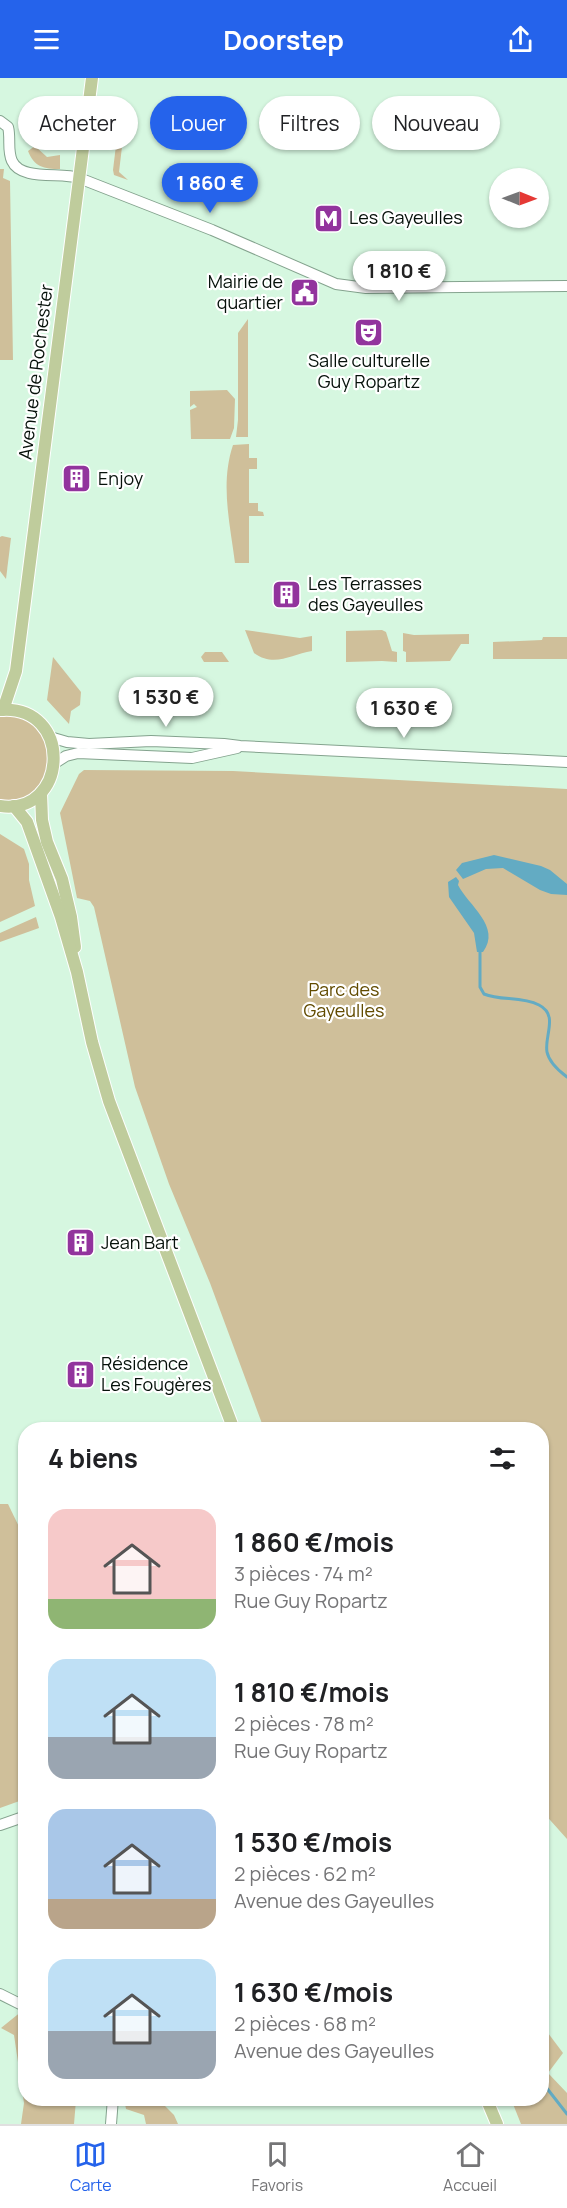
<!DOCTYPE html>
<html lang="fr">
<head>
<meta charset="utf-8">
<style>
	:root { --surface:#fff; --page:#f6f6f6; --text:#202124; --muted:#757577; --line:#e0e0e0; --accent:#2563eb }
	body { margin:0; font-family:Manrope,sans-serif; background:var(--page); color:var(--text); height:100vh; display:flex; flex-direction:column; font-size:22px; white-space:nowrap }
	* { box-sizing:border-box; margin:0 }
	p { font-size:20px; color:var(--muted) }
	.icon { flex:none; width:33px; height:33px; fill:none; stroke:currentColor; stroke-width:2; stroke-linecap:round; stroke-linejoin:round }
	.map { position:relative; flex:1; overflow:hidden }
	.drawer { position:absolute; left:18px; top:1344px; width:531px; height:684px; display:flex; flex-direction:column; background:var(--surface); border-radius:24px; box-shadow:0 2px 4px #0004 }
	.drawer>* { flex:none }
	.banner { position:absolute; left:18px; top:18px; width:531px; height:54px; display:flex; gap:12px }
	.needle { width:39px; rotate:91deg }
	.buttons { position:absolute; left:489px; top:90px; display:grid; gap:12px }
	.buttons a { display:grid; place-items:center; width:60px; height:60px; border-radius:50%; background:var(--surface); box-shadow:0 2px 4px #0004; font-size:30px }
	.price { position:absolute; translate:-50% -51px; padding:0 14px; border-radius:21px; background:#fff; color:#222; font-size:20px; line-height:39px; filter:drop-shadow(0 2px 3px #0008) }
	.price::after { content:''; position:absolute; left:50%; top:36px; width:18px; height:14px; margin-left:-9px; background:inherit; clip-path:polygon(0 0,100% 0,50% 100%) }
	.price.active { background:var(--accent); color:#fff }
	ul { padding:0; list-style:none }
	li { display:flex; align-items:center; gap:18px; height:150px; padding:0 30px }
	li span { display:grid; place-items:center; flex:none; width:168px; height:120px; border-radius:18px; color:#555 }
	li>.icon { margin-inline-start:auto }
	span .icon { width:72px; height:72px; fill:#fffc; stroke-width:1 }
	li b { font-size:26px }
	h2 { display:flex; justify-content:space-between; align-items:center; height:72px; padding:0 30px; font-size:26px }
	.tag { padding:0 21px; border-radius:27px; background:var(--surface); box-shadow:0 2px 4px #0004; font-size:21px; line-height:54px }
	.tag.active { background:var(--accent); color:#fff }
	header { display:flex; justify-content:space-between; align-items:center; height:78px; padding:0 30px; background:var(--accent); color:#fff; font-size:27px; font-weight:700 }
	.tabs { display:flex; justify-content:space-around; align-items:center; height:84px; border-top:2px solid var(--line); background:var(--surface); font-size:16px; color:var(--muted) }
	.tabs a { display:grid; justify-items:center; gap:3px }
	.tabs .active { color:var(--accent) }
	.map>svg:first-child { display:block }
	.green { fill:#cfbf9a }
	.water { fill:#63abc3 }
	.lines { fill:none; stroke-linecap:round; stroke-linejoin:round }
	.stream { stroke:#63abc3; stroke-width:3 }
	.minor-casing { stroke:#84a38e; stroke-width:12 }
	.major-casing { stroke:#fff; stroke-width:14 }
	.minor { stroke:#fff; stroke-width:10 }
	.major { stroke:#bfcc9c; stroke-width:12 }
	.labels { text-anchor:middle; stroke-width:4.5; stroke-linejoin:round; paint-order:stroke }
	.poi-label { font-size:18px; fill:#06110a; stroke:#fff; text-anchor:start }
	.street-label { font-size:18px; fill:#06110a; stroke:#fff }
	.park-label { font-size:18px; fill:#624b00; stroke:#fff }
</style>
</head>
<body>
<header><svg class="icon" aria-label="menu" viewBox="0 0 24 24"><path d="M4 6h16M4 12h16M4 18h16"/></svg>Doorstep<svg class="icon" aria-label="share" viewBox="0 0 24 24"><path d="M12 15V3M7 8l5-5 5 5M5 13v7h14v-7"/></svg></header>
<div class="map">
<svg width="567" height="2046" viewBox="0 0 567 2046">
	<rect width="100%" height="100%" fill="#d6f7e0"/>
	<g class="green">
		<path d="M121,26L127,27L119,94L128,102L114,97L113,92Z"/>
		<path d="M35,68L47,79L60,77V91C44,91 34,89 28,73Z"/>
		<path d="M0,91H4L3,100L10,103L13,282H0Z"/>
		<path d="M248,241V359H236L238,342V255Z"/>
		<path d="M227,312L235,321L234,350L230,361H191L190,332L197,329L194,326L190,329V313Z"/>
		<path d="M249,366V380H257V391H249V425H258V433L263,434L264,438H249V485H235C230,445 220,406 233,367Z"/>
		<path d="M2,458L11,460L6,501L0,493V459Z"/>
		<path d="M245,552L300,560L312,558V573C291,576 275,590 254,575Z"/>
		<path d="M382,552L386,554L392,573L397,574V584L382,583L346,584V553Z"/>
		<path d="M403,555L414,557L469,556V566H461L450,583L406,584V574L403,573Z"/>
		<path d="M543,559H567V581H493V564L542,562Z"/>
		<path d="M205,574H222L229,584H204L201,579Z"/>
		<path d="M53,579L81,614L80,627L71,633L69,646L47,622Z"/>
		<path d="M0,637H17L33,645L44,657L50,690L37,712L22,722L0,724Z"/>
		<path d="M84,692L233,693L567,711V1761L542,1733V1352L264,1351L210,1205L169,1106L135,1009L94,829L90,823L77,820L60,735L79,696Z"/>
		<path d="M0,756L24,771L29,786V802L35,828L0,844Z"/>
		<path d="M36,839L39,850L0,864V855Z"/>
		<path d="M0,1426H8L26,1463L25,1721L0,1730Z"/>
		<path d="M22,1933L26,1935V2020L92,2021L76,2022L74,2046H21L24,2025L14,1957L1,1950Z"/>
		<path d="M542,1947L563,1975L548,1995L567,2015V2046H521L511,2021L542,2020Z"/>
		<path d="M124,2021H158L174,2037L178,2046H146L144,2037L126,2031Z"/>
	</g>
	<g class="water">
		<path d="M494,777L541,788L550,792L567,806V817L551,816L540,812L503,790L486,791L463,801L456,792L462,785Z"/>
		<path d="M456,799L459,803L458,807C468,827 502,849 483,874H477L474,855L449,819L448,804Z"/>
	</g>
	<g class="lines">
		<g class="stream">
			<path d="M480,871V909L484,916C501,923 521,918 539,927C559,937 544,958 547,974C549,984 559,993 567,999"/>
			<path d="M542,1963V1979"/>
			<path d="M542,2004L567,2036"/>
		</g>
		<defs>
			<g id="minor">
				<path d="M0,43L8,49C11,60 7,72 12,83C21,103 60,94 79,100L212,152L336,206L366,210L567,208"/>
				<path d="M50,659L67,664L89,666L151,663L224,666L240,668L567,684"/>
				<path d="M55,685L66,678L78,675L192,680L237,670"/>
				<path d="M0,1747L26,1738"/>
				<path d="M0,1916L26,1929"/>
				<path d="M111,2046L113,2020"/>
			</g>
			<g id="major">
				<path d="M0,632C74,626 69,738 0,728"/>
				<path d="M3,632L16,593L92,0"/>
				<path d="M41,715L42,742L47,764L62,801L71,839L75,869"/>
				<path d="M14,728L27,744L61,839L77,894L92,964L109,1023L234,1352"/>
				<path d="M486,2020L497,2046"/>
			</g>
		</defs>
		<use href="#minor" class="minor-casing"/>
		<use href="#major" class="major-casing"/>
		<use href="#minor" class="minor"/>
		<use href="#major" class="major"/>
	</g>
	<defs>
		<symbol id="metro-square" viewBox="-11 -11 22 22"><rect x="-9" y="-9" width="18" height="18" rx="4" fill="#92349d" stroke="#fff"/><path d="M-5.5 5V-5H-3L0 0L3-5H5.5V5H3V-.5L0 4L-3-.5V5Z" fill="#fff"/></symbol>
		<symbol id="civic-square" viewBox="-11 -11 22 22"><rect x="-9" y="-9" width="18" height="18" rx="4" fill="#92349d" stroke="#fff"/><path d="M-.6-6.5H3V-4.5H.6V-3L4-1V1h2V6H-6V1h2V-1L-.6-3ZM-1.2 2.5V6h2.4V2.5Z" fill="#fff"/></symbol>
		<symbol id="theatre-square" viewBox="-11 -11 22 22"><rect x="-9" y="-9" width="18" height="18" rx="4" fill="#92349d" stroke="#fff"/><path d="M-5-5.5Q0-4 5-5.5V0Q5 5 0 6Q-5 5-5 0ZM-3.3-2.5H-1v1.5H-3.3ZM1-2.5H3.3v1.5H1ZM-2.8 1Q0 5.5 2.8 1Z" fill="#fff"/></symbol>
		<symbol id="building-square" viewBox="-11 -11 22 22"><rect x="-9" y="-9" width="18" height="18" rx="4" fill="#92349d" stroke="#fff"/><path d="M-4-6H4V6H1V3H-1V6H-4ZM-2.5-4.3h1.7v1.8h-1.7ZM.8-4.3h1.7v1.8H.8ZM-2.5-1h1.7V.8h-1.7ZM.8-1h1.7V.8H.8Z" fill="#fff"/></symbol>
	</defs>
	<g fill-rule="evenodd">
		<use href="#metro-square" x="312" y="124" width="33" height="33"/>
		<use href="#civic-square" x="288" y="198" width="33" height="33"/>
		<use href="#theatre-square" x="352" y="238" width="33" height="33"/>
		<use href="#building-square" x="60" y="384" width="33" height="33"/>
		<use href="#building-square" x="270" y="500" width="33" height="33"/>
		<use href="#building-square" x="64" y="1148" width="33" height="33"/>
		<use href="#building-square" x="64" y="1280" width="33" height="33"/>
	</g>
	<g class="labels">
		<g class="poi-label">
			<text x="349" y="146">Les Gayeulles</text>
			<text x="283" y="210" text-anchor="end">Mairie de<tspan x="283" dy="21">quartier</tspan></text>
			<text x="369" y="289" text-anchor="middle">Salle culturelle<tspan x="369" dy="21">Guy Ropartz</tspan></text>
			<text x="98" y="407">Enjoy</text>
			<text x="308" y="512">Les Terrasses<tspan x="308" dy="21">des Gayeulles</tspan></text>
			<text x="101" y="1171">Jean Bart</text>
			<text x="101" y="1292">Résidence<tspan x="101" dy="21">Les Fougères</tspan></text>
		</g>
		<g class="street-label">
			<text transform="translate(36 294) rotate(-83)" y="6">Avenue de Rochester</text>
		</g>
		<g class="park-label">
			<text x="344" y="918">Parc des<tspan x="344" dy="21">Gayeulles</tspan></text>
		</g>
	</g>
</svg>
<div class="buttons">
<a><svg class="needle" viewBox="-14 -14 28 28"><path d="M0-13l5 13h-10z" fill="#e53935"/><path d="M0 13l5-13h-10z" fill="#757577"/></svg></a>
</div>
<b class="price active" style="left:210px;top:136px">1 860 €</b>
<b class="price" style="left:399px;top:224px">1 810 €</b>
<b class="price" style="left:166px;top:650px">1 530 €</b>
<b class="price" style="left:404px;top:661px">1 630 €</b>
<div class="banner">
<a class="tag">Acheter</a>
<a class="tag active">Louer</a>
<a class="tag">Filtres</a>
<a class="tag">Nouveau</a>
</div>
<section class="drawer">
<h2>4 biens<svg class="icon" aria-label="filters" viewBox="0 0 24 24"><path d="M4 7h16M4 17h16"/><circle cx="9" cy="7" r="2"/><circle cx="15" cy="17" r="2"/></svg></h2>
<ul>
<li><span style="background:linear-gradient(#f6c9c9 75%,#8fb573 0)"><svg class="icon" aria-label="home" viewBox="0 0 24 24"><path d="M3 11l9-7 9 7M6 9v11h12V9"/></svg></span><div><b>1 860 €/mois</b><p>3 pièces · 74 m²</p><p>Rue Guy Ropartz</p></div></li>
<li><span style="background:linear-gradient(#bfe0f5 65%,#9aa5b1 0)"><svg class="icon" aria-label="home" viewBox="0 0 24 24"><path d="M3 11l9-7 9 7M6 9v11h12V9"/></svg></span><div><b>1 810 €/mois</b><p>2 pièces · 78 m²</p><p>Rue Guy Ropartz</p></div></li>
<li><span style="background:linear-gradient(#a9c7e8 75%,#b9a48a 0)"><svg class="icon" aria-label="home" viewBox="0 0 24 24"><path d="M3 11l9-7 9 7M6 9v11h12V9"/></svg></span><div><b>1 530 €/mois</b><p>2 pièces · 62 m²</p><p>Avenue des Gayeulles</p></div></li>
<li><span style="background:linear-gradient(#bfe0f5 60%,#9aa5b1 0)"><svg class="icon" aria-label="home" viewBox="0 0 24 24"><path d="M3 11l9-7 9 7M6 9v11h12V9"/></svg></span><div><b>1 630 €/mois</b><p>2 pièces · 68 m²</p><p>Avenue des Gayeulles</p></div></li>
</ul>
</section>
</div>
<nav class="tabs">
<a class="active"><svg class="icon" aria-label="map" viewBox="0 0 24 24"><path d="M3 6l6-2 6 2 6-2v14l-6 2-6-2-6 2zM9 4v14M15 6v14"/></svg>Carte</a>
<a><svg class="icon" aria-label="saved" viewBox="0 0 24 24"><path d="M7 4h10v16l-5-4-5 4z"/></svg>Favoris</a>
<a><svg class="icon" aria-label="home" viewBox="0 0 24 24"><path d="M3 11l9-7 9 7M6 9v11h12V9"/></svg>Accueil</a>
</nav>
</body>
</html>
